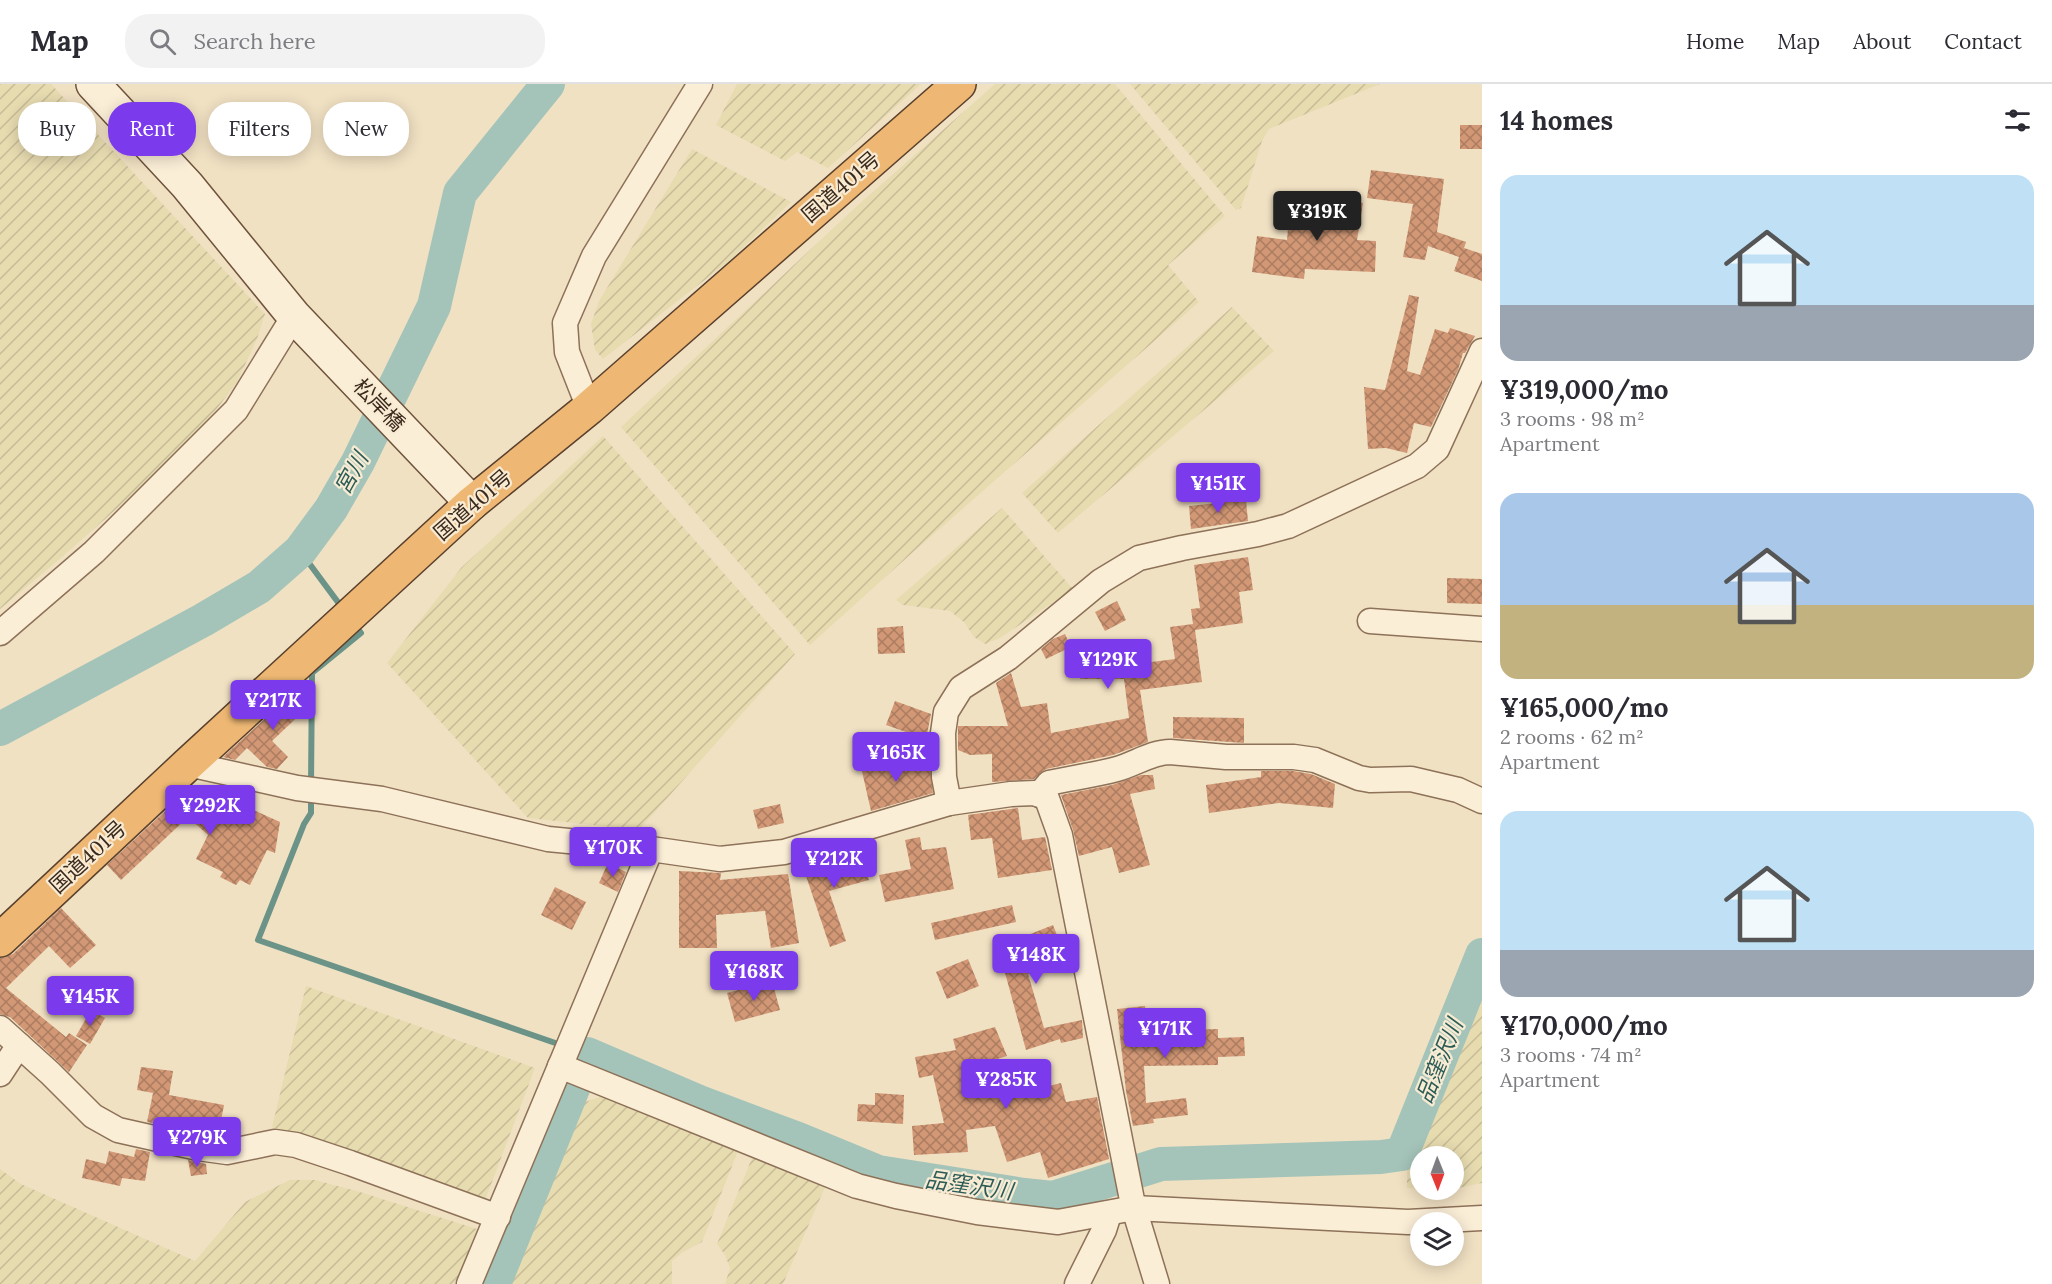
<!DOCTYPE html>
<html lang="en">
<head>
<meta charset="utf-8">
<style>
	:root { --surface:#fff; --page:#f2f2f3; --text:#2b2b33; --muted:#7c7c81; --line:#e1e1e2; --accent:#7c3aed }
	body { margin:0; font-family:Lora,"Noto Sans JP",serif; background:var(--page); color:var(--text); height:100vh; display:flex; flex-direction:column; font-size:22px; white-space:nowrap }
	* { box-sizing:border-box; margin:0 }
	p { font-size:20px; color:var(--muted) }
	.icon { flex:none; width:33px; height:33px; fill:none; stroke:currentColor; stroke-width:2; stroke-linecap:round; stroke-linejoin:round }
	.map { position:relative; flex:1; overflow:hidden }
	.panel { display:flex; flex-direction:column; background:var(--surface); width:570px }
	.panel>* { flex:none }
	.top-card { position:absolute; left:18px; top:18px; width:570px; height:54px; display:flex; gap:12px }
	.needle { width:39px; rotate:179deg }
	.controls { position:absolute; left:1410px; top:1062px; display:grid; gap:12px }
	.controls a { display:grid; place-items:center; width:54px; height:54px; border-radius:50%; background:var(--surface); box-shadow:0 3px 15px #0003; font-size:30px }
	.price { position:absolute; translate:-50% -51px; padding:0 14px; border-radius:6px; background:var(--accent); color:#fff; font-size:20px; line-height:39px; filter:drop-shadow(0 2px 3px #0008) }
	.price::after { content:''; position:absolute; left:50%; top:36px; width:18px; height:14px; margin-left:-9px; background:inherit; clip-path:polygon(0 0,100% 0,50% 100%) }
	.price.current { background:#222; color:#fff }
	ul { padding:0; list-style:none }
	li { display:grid; align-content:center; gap:12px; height:318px; padding:0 18px }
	li span { display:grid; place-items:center; height:186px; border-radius:18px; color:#555 }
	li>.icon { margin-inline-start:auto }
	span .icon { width:108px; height:108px; fill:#fffc; stroke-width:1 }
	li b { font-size:26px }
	h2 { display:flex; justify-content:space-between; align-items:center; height:72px; padding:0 18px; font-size:26px }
	.pill { padding:0 21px; border-radius:24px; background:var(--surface); box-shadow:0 3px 15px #0003; font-size:21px; line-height:54px }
	.pill.current { background:var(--accent); color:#fff }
	header { display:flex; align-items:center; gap:36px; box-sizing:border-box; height:84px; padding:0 30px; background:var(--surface); border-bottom:2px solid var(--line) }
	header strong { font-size:28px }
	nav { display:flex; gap:33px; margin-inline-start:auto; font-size:21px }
	.search { width:420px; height:54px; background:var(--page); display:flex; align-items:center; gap:15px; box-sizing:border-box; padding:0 21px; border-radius:24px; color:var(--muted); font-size:22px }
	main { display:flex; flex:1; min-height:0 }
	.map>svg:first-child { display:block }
	.farmland { fill:url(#farmland-furrows) }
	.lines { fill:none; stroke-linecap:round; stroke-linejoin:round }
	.stream { stroke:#6b9387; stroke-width:6 }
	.river { stroke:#a5c4b9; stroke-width:34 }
	.building { fill:url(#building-cross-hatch) }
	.minor-casing { stroke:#8d7158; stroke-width:27 }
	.secondary-casing { stroke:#6f523b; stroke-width:36 }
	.trunk-casing { stroke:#5a402d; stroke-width:36 }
	.minor { stroke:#fbeed7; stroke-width:24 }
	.secondary { stroke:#fbeed7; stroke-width:33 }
	.trunk { stroke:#eeb874; stroke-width:33 }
	.labels { text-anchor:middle; stroke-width:4.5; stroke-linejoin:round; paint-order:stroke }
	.street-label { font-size:21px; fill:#3c2a1d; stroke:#f8ebd3 }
	.water-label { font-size:22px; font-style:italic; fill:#2c5c57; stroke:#f8ebd3 }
</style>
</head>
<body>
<header>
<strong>Map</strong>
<div class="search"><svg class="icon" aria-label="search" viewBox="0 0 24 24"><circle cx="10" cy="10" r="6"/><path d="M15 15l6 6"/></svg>Search here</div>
<nav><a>Home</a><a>Map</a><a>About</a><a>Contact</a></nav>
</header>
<main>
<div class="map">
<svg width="1482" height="1200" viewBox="0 0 1482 1200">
	<defs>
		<pattern id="farmland-furrows" width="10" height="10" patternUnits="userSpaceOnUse" patternTransform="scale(1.5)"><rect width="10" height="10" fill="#e7dbb0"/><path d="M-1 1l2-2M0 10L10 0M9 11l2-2" fill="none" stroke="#c7bc97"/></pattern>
		<pattern id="building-cross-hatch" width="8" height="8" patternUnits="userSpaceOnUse" patternTransform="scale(1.5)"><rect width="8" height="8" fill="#d29876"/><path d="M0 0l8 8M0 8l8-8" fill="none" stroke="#ac7c60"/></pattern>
	</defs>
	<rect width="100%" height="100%" fill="#f1e1c3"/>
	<g class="farmland">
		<path d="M0,0H51L265,230L257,255L237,298L192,358L61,474L0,525Z"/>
		<path d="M737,0H921L828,84L797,68L785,77L716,41Z"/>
		<path d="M995,0H1115L1225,132L1168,181L1199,218L912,469L810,561L621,343L858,121Z"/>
		<path d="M1130,0H1380L1269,45L1262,57L1241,124L1236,126Z"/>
		<path d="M692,65L791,118L729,177L603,275L595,266L591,240L599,217Z"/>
		<path d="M1232,223L1274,267L1058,449L1022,409Z"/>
		<path d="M603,352L795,570L639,746L528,734L387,579L461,484Z"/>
		<path d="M1002,424L1073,505L1000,554L985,560L974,553L964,538L950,527L903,521L896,516Z"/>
		<path d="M306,902L535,984L484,1119L272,1043Z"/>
		<path d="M1482,918V1099L1454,1105V1072H1420V1105L1407,1104V1087Z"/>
		<path d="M606,1011L738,1067L702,1158L683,1168L672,1177V1200H502L582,1019Z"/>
		<path d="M752,1074L826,1101L783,1200H725L730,1184L725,1171L717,1160Z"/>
		<path d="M0,1085L21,1100L195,1177L245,1118L290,1096H315L360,1108L477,1145L455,1200H0Z"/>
	</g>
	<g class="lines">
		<g class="stream">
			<path d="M300,467L343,525"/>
			<path d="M311,702L312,589L361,549L355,541"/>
			<path d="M311,712V729L304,740L258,856L564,962"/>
			<path d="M573,965L587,970"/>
		</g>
		<g class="river">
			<path d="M0,645L203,536L259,503L300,467L331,425L358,378L434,222L460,109L548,0"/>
			<path d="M494,1200L587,970L699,1018L798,1055L878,1088L1024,1111L1053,1114L1161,1080L1381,1073L1402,1070L1482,871"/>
		</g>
	</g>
	<g class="building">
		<rect x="1460" y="41" width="22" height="24"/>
		<path d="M1371,86L1444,95L1437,148L1466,158L1464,164L1482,170V197L1454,187L1459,173L1428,162L1425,176L1403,173L1413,120L1367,114Z"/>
		<path d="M1335,115L1363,119L1357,156L1376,157L1375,188L1305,185L1304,195L1252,188L1257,152L1287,156L1290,118L1333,122Z"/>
		<path d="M1409,211L1419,213L1407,287L1420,291L1435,245L1448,249L1450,244L1475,252L1465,269H1463L1458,286L1431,343L1414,339L1407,369L1386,364L1368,365L1364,303L1385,306Z"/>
		<path d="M1246,416L1248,437L1191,445L1189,422Z"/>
		<path d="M1248,473L1253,506L1239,508L1243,539L1195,546L1202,598L1140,606L1148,658L1113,671L1046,685L1034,695L992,698V670L970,671L958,666V642H1008L996,599L1011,589L1021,623L1047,619L1051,649L1129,634L1124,595H1080V568H1136V580L1175,575L1170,543L1193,540L1191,525L1200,524L1194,481Z"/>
		<path d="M1447,494L1482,495V520L1447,519Z"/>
		<path d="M1117,517L1126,536L1105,547L1095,528Z"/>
		<path d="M903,542L905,569L878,570L877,544Z"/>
		<path d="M1065,550L1071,563L1046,575L1041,565L1053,555Z"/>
		<path d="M304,599L309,603L306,619L309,622L272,657L288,673L277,685L267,683L247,664L235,676L223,673Z"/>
		<path d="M895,617L931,630L926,655L886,641Z"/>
		<path d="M1173,633L1244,634V659L1173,654Z"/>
		<path d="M923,677H929L933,709L871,727L861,683L887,678L888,684Z"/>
		<path d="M1261,687H1293L1311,690L1335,700L1333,724L1279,719L1209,729L1206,701L1261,693Z"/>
		<path d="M1141,691H1153L1155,705L1130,710L1150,781L1119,789L1112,763L1079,772L1073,746L1061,711L1112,701Z"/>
		<path d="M200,702L280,738L275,769L267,766L250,801L240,796L236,801L220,793L223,788L196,775L208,751L188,733L121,796L107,781L189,705L196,710Z"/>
		<path d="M780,720L784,739L758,745L753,726Z"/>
		<path d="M1018,724L1022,756L1045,753L1052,786L998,794L992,754L971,756L968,731Z"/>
		<path d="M920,753L922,766L946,763L954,805L885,818L879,791L911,785L905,756Z"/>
		<path d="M860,767L869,796L829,807L846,857L830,863L805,789H808L806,781Z"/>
		<path d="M608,779L626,788L618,808L599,799Z"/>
		<path d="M679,787L721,789L720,796L788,790L799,859L771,864L765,827L716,831L717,864H679Z"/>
		<path d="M555,803L586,818L572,846L541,831Z"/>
		<path d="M1012,821L1016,838L935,856L931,839Z"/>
		<path d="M61,824L96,861L70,884L49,862L6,904L66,953L69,949L87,961L69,988L10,933L0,930V874L13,870Z"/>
		<path d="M1053,841L1061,861L1067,860L1071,882L1028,890L1044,944L1082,936L1083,954L1061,959L1060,955L1026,966L998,863Z"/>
		<path d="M968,875L979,902L947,915L936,888Z"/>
		<path d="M772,897L780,926L735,938L727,909Z"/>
		<path d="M1145,922L1148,947L1218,945V954L1244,953L1245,972L1218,973V981L1144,982L1146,1019L1186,1014L1188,1031L1153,1035L1154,1039L1133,1042L1126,1007L1117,925Z"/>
		<path d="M91,926L105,934L90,960L76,952Z"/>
		<path d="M995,943L1007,972L997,975L1008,1012L1061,999L1066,1018L1097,1013L1109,1075L1048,1094L1040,1068L1007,1078L995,1042L966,1046L968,1068L914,1071L912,1042L944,1039L933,991L919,994L915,973L956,966L953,955Z"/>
		<path d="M141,983L173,987L169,1011L224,1021L218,1052L147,1038L153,1009L137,1006Z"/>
		<path d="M875,1009L904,1011L903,1040L857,1037L858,1020L875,1021Z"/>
		<path d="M136,1065L150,1068L145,1097L122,1094L120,1102L82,1094L86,1075L106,1080L109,1067L134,1073Z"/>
		<path d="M188,1076L206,1080L207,1090L191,1092Z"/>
	</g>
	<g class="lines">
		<defs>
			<g id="minor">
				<path d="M589,324L567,268L565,239L594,172L700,0"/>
				<path d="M1370,537L1482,545"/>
				<path d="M0,549L94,468L236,326L294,232"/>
				<path d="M188,680L297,704L382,715L548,755L651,765L720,775L784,768L949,719L1011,710L1035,709L1046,712L1060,751L1133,1121L1157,1200"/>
				<path d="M1039,711L1049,699C1071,694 1095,691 1117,685C1135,680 1152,668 1170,668L1226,673H1294L1315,676L1359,694L1370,696L1411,695L1458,706L1482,717"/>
				<path d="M949,719L944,693L943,649L946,628L961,604L1008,574L1101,497L1139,474L1182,464L1258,450L1288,442L1417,382L1437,365L1482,267"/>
				<path d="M0,944L50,989L93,1032L118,1046L198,1064L227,1068L275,1058L296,1061L350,1079L498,1133"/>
				<path d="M560,982L857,1102L896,1112L977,1128L1058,1138L1134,1124L1408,1138L1482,1134"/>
				<path d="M0,990L19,961"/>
				<path d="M469,1200L651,765"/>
				<path d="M1077,1200L1104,1146L1109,1130"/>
			</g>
			<path id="secondary" d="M93,0L187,101L294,232L472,419"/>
			<path id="trunk" d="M0,856L188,680L472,419L589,324L959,0"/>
		</defs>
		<use href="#minor" class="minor-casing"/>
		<use href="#secondary" class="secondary-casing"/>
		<use href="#trunk" class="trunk-casing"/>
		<use href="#minor" class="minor"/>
		<use href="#secondary" class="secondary"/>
		<use href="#trunk" class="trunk"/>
	</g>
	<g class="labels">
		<g class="street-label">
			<text transform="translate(841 103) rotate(-41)" y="7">国道401号</text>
			<text transform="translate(379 321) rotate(46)" y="7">松岸橋</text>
			<text transform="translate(473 421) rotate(-41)" y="7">国道401号</text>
			<text transform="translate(88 773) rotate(-43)" y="7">国道401号</text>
		</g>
		<g class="water-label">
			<text transform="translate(351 389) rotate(-61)" y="8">宮川</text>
			<text transform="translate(1439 977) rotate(-68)" y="8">品窪沢川</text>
			<text transform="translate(969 1101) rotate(8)" y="8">品窪沢川</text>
		</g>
	</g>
</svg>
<div class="controls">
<a><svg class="needle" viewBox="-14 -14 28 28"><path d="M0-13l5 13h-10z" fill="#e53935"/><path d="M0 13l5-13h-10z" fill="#7c7c81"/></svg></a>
<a><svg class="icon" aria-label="layers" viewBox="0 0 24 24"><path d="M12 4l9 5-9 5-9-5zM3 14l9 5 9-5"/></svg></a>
</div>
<b class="price current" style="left:1317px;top:158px">¥319K</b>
<b class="price" style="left:1218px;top:430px">¥151K</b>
<b class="price" style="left:1108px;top:606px">¥129K</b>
<b class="price" style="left:273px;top:647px">¥217K</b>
<b class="price" style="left:896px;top:699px">¥165K</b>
<b class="price" style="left:210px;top:752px">¥292K</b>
<b class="price" style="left:613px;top:794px">¥170K</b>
<b class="price" style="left:834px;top:805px">¥212K</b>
<b class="price" style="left:1036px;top:901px">¥148K</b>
<b class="price" style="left:754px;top:918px">¥168K</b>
<b class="price" style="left:90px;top:943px">¥145K</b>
<b class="price" style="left:1165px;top:975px">¥171K</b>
<b class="price" style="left:1006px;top:1026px">¥285K</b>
<b class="price" style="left:197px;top:1084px">¥279K</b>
<div class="top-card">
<a class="pill">Buy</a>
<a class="pill current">Rent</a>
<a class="pill">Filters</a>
<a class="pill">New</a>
</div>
</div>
<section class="panel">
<h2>14 homes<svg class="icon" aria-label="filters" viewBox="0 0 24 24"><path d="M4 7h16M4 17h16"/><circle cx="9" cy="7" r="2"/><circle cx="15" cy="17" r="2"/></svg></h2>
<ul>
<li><span style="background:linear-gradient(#bfe0f5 70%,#9aa5b1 0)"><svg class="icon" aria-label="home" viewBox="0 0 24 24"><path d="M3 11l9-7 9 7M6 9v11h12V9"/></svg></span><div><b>¥319,000/mo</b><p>3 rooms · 98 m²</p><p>Apartment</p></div></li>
<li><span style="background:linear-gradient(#a9c7e8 60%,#c2b280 0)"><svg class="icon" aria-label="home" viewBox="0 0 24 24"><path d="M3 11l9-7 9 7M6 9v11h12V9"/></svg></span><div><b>¥165,000/mo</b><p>2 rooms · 62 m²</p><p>Apartment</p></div></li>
<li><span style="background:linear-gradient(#bfe0f5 75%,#9aa5b1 0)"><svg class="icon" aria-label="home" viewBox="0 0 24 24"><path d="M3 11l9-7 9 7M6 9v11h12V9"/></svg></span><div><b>¥170,000/mo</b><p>3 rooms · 74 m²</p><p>Apartment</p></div></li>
</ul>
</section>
</main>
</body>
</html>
